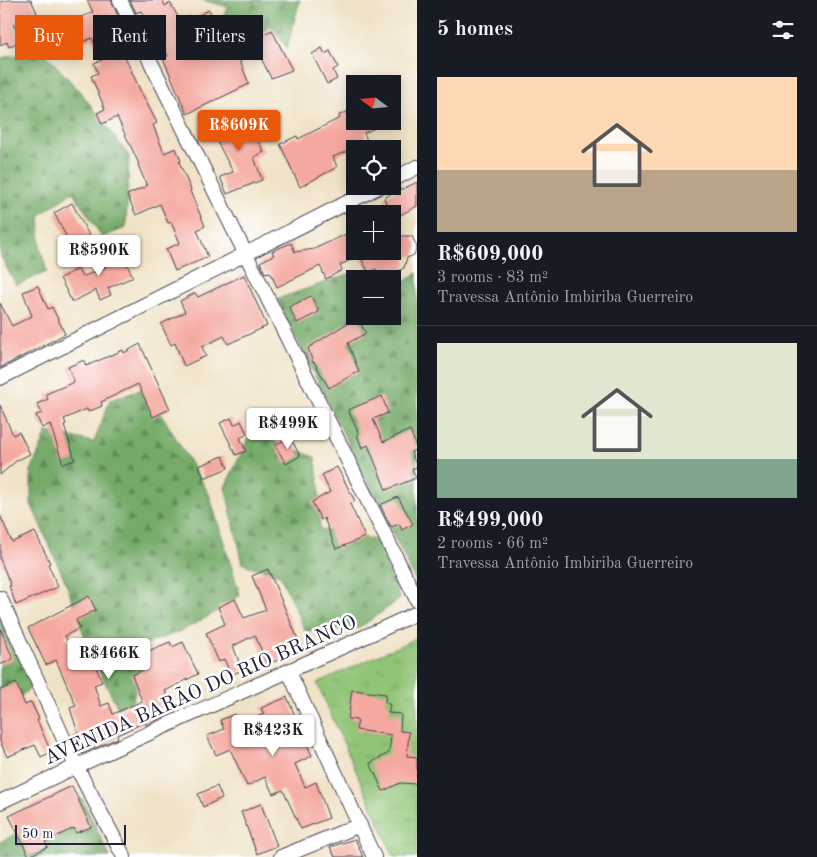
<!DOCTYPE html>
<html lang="en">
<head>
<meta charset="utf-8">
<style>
	:root { --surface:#171b24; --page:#242831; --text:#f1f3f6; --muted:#9ea1a6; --line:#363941; --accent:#ea580c }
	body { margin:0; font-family:"Old Standard TT",serif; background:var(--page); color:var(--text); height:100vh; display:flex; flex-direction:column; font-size:19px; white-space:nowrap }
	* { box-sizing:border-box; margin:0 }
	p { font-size:16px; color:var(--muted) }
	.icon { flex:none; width:28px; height:28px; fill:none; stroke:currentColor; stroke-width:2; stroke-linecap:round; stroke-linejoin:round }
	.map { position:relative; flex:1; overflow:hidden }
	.panel { display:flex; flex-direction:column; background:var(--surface); width:400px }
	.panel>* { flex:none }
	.top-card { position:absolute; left:15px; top:15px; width:326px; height:45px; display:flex; gap:10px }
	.needle { width:32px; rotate:286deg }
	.tools { position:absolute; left:346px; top:75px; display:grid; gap:10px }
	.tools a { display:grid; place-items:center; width:55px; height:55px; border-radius:0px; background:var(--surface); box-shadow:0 2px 12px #0003; font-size:25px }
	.scale { position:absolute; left:15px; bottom:12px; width:111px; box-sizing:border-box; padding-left:5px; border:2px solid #22223b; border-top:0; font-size:14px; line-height:18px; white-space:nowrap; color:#22223b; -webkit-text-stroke:4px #fff; paint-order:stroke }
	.price { position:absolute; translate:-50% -42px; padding:0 11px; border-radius:5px; background:#fff; color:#222; font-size:16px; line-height:32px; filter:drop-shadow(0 1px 2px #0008) }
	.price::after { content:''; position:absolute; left:50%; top:30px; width:15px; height:11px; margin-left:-8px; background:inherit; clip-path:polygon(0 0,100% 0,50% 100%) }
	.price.on { background:var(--accent); color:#fff }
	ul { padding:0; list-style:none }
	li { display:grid; align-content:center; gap:10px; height:265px; padding:0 20px }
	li+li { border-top:1px solid var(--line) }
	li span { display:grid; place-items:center; height:155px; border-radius:0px; color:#555 }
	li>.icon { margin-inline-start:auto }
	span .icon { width:90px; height:90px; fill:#fffc; stroke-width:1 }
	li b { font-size:21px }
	h2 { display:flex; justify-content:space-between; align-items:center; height:60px; padding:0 20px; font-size:21px }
	.pill { padding:0 18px; border-radius:0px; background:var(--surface); box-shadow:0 2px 12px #0003; font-size:18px; line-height:45px }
	.pill.on { background:var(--accent); color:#fff }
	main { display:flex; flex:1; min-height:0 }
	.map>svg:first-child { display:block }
	.grass { fill:url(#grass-tufts); stroke:#597358 }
	.forest { fill:url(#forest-firs); stroke:#4b6651 }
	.building { fill:#f4a89f }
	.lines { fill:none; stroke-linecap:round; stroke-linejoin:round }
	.minor-casing { stroke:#413f50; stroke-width:16 }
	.minor { stroke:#fff; stroke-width:14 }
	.labels { text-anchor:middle; stroke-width:5; stroke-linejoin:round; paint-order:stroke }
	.street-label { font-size:20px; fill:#22223b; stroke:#fff }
</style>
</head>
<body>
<main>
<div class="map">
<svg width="417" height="857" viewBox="0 0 417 857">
	<defs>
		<pattern id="grass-tufts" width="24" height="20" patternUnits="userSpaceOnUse" patternTransform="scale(1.25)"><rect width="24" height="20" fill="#90c476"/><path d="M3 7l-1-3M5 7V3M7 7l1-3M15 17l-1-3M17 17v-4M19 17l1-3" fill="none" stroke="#7ca867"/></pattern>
		<pattern id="forest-firs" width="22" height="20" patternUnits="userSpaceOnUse" patternTransform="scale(1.25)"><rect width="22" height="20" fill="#74aa67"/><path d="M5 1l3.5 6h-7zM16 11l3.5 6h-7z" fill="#5f8a56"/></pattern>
	</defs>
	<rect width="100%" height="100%" fill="#fff"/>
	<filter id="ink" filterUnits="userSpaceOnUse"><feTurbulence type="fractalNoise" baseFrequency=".02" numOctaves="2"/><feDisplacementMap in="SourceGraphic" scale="10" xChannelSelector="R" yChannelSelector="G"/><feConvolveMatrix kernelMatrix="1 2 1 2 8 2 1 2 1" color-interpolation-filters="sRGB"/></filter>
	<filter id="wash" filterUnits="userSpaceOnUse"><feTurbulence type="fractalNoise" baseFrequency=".0096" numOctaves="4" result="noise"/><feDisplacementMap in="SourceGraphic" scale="20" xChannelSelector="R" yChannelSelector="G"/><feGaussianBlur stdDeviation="1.12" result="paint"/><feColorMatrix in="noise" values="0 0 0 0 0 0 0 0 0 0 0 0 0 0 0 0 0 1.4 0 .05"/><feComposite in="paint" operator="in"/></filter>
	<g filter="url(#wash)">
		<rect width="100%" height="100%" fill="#f0e2c6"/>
		<path class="grass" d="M417,638V857H394L317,683Z"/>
		<g class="forest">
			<path d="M202,0H300L287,48L271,26L247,45L210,41L228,7Z"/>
			<path d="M42,50L82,94L129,156L126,228L102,237L73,192L40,215V247L47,272L16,285L0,255V58Z"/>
			<path d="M417,273V583L277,299L349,274L367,279H355V316H392L393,285L398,286Z"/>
			<path d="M146,388L209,494L240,595L211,615L179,632L145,644L133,700L118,708L91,655L66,583L31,504V471L47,432L94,442L110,400Z"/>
			<path d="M251,433L315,457L319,485L320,529L376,540L400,599L359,628L305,631L280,575L243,564L225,487Z"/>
			<path d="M0,616L33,686L0,713Z"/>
			<path d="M82,799L110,857H0V842Z"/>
		</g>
		<g id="blocks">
			<g class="building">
				<path d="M8,0H31L37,13L13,25L22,40L9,47L7,42L0,45V2Z"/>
				<path d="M87,0H111L134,54L125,57L141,92L157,123L153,125L164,153L176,148L181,161L179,162L191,190L190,191L205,226L197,230L208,257L175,271L166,249L180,243L171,222L168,223L160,204L136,215L127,195L147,186L138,165L139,164L117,117L102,124L97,113L105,109L91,76L98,73L94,63L102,60L92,38L58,53L49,33L78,20L77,19L93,12Z"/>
				<path d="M130,0H165L163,1L165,6L170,3L180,20L190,16L191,19L209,10L216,22L197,32L209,58L233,47L234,50L235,49L249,84L187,114L163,58L168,56L156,28L151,30L141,11L136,13Z"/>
				<path d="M272,30L292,70L271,78L252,40Z"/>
				<path d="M322,48L325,54L330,51L338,67L333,70L337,79L327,84L312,54Z"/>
				<path d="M355,109V121H390L364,133L368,143L333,157L337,167L300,187L280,144L297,136L298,139L340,118L339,115Z"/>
				<path d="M249,111L257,129L252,131L264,152L254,157L262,180L227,194L220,177L233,172L211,130Z"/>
				<path d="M417,182V206L393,219L392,214H390L384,198L400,188L401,190Z"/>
				<path d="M72,203L94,245L76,255L54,213Z"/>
				<path d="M355,230V258L340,265L342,270L326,279L320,266L277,287L270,272L265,273L260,262L274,255L272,251L291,243L295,252L314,249Z"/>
				<path d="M392,236H412L417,247L414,255L407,258L404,268L383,279H380L376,269L369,273L357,251H392Z"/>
				<path d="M118,245L133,277L108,288L111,295L100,300L96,290L72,302L60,278L78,269L82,277L106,267L100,253Z"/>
				<path d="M244,275L267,326L228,344L224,336L202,347L206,356L184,366L175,343L171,345L161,324L185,312L180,301L195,293L198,297Z"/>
				<path d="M38,286L48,309L52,307L65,334L0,368V303L12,326L32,316L23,292Z"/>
				<path d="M311,296L319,312L297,323L289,307Z"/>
				<path d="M357,317L366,333L348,343L359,372L352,375L329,388L314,362L313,363L308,348Z"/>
				<path d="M140,344L170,409L153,417L138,384L101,402L102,406L88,412L87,409L64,419L66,424L64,425L75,460L63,464L50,424L42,428L36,415L42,413L37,404L48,399L46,394L74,382L68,367L84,360L86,366L123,350L124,353Z"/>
				<path d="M382,396L388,413L373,419L383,442L410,430L417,449L411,452L417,467L412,469L416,478L386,490L368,445L362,448L357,435L359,434L348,410Z"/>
				<path d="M0,405L13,435L19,432L30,454L16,461L0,475Z"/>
				<path d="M231,418L234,425L241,421L247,434L240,438L246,451L236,455L220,423Z"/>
				<path d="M290,437L300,456L286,464L275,445Z"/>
				<path d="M223,456L228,468L204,478L199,466Z"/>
				<path d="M337,467L355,501L350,504L365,537L336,549L324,518L321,520L312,502L330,492L322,475Z"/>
				<path d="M398,497L413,524L402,530L399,524L391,527L380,505Z"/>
				<path d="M0,515L12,542L35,532L50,563L48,564L58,587L16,605L9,586H11L0,559Z"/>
				<path d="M268,569L303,651L267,664L255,635L233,646L242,670L231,675L224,659L219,662L206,633L225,624L218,607L235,599L244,618L266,610L252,576Z"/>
				<path d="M89,596L96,610L76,620L80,628L65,636L78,661L91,655L102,682L94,685L101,706L109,703L113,714L142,701L132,675L146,669L141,654L170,642L172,647L183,642L198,674L165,691L175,712L146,725L145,722L117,735L118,738L82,754L73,735L78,733L70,708L76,706L56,660L46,665L28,628Z"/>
				<path d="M0,628L13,659L0,665Z"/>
				<path d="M16,683L25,705L31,702L39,719L37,720L51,752L41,757L35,745L7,757L0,741V690Z"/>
				<path d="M352,690L386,694L385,702L390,705L388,713L401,714L400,731L409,732L407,756L417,757V784L400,783L383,791L370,763L389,753L391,735L356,730L358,720L348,719Z"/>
				<path d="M287,697L312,756L295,764L305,787L316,782L329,818L301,829L283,790L273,794L265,777L247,786L230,749L216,755L207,736L224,729L220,720L235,714L239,724L264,714L261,708Z"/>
				<path d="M72,786L91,827L76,833L74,828L45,842L48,847L29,856L9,816Z"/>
				<path d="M217,786L222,798L203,807L198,794Z"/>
				<path d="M261,804L277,846L257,854L241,812Z"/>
				<path d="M355,839L363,857H335L330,847Z"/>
			</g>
		</g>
	</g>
	<g filter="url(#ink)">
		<use href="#blocks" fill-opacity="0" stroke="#413f50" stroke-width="1"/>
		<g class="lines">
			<defs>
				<g id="minor">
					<path d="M120,0L417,600"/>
					<path d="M392,180L417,167"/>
					<path d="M0,378L380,186"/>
					<path d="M0,598L76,766L124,857"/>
					<path d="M289,672L374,857"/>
					<path d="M0,802C138,736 278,677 417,613"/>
					<path d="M281,857L360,825"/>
				</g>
			</defs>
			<use href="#minor" class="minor-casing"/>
			<use href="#minor" class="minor"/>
		</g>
	</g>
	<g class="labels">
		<g class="street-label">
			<text transform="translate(200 689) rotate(-24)" y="7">AVENIDA BARÃO DO RIO BRANCO</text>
		</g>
	</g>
</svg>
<div class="tools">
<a><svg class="needle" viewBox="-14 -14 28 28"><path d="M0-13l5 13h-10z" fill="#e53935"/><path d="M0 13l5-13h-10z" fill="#9ea1a6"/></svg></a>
<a><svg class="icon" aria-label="locate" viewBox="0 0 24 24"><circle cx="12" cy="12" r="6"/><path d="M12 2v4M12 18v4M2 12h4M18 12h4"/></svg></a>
<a>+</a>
<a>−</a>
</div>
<div class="scale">50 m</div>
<b class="price on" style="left:239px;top:152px">R$609K</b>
<b class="price" style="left:99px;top:277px">R$590K</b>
<b class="price" style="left:288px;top:450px">R$499K</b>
<b class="price" style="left:109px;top:680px">R$466K</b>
<b class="price" style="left:273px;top:757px">R$423K</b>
<div class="top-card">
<a class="pill on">Buy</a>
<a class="pill">Rent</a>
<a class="pill">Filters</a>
</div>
</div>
<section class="panel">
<h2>5 homes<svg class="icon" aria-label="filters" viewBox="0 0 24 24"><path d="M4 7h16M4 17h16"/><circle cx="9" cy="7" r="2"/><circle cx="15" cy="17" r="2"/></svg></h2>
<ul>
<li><span style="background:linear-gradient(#ffd9b3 60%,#b9a48a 0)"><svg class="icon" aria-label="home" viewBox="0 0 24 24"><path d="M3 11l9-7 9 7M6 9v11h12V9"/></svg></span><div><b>R$609,000</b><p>3 rooms · 83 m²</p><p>Travessa Antônio Imbiriba Guerreiro</p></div></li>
<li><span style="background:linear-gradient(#dfe7d0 75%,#7fa58c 0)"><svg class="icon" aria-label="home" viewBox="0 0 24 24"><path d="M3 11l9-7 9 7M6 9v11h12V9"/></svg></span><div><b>R$499,000</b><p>2 rooms · 66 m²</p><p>Travessa Antônio Imbiriba Guerreiro</p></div></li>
</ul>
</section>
</main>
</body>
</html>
